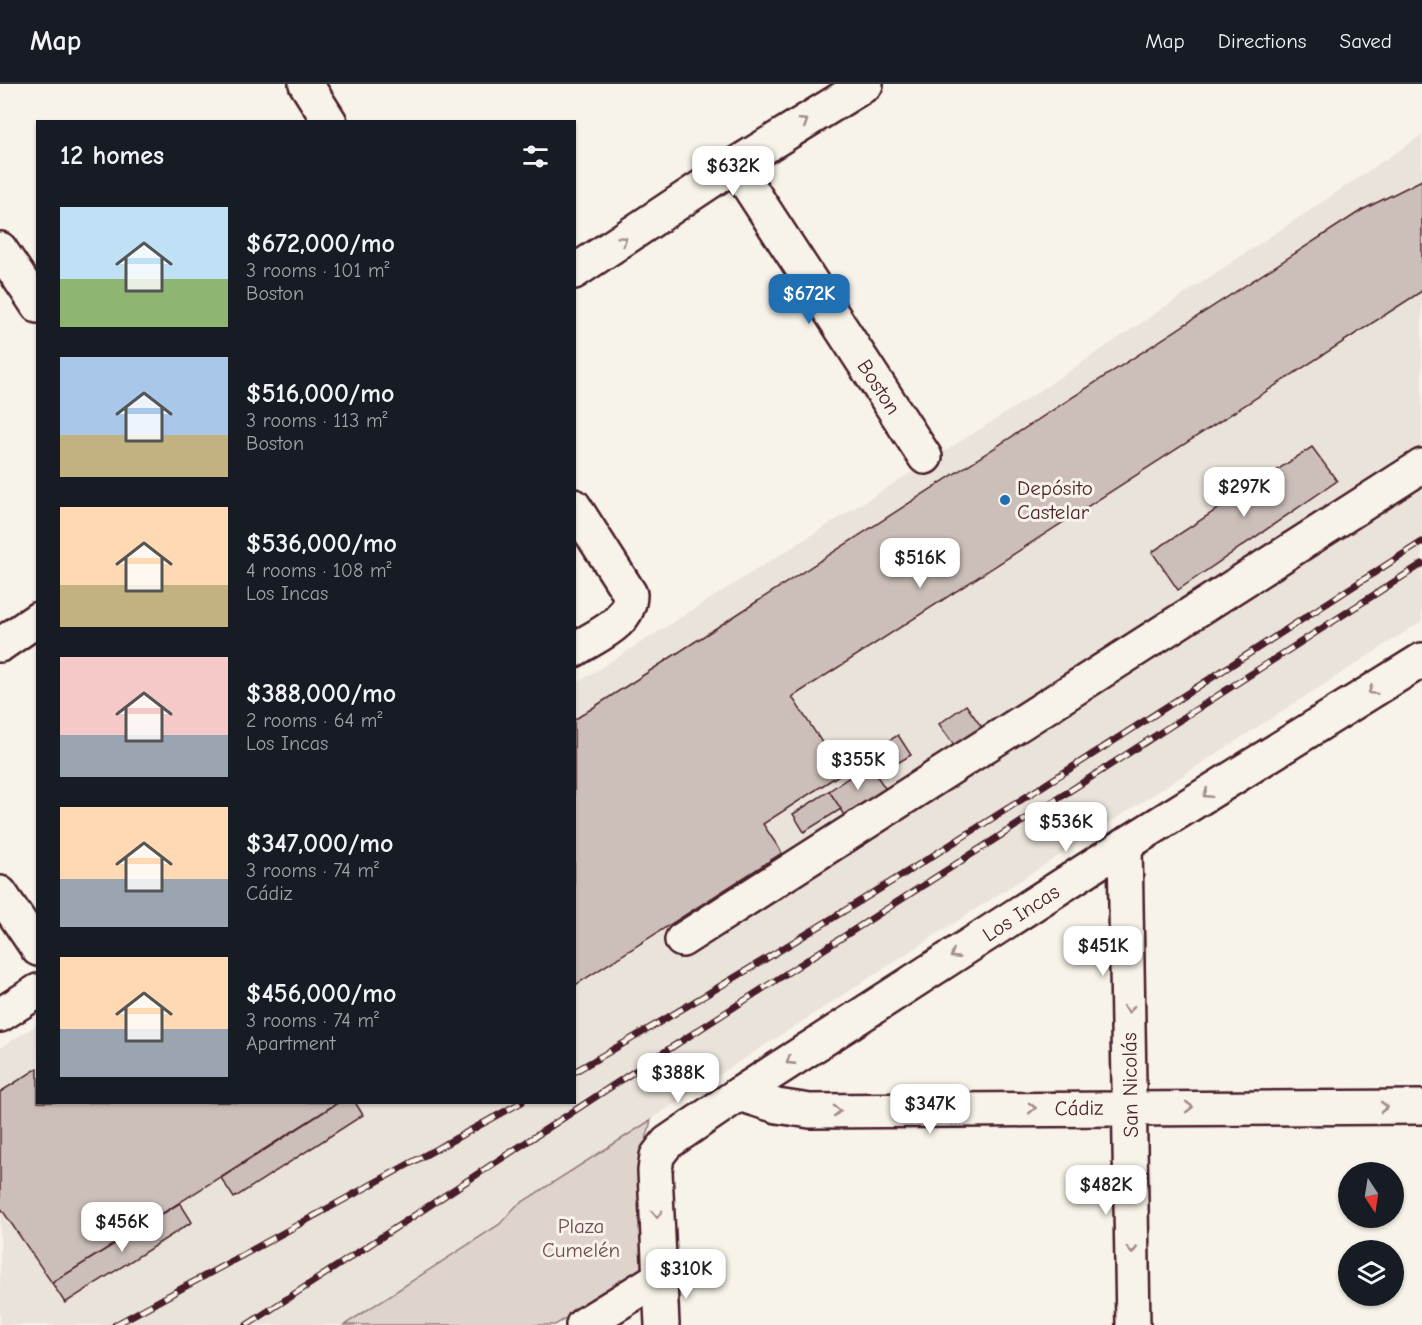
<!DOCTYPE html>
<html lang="en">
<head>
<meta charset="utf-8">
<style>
	:root { --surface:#171b24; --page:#20242c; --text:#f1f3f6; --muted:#9ea1a6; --line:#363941; --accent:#1f6fb2 }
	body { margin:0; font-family:"Comic Neue",sans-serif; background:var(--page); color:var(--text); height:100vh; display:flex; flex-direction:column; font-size:22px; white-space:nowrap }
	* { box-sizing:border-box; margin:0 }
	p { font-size:20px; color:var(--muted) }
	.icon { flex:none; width:33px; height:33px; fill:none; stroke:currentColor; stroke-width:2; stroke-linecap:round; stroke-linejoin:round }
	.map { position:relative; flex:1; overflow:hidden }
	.panel { position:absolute; left:36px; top:36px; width:540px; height:984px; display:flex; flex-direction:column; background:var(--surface); border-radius:0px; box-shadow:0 2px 4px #0004 }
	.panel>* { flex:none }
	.needle { width:39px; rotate:168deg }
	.fabs { position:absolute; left:1338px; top:1078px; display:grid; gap:12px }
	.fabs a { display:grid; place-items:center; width:66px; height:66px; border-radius:50%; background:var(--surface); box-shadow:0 2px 4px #0004; font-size:30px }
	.price { position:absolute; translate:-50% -51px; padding:0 14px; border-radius:12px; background:#fff; color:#222; font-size:20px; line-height:39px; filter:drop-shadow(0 2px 3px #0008) }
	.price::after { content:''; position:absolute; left:50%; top:36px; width:18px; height:14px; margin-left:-9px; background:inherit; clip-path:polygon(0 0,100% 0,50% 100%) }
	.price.selected { background:var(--accent); color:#fff }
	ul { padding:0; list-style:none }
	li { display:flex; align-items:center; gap:18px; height:150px; padding:0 24px }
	li span { display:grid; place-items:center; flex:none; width:168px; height:120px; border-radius:0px; color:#555 }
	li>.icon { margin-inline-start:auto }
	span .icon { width:72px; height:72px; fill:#fffc; stroke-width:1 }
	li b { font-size:26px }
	h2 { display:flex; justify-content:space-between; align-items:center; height:72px; padding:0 24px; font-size:26px }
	header { display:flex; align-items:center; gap:36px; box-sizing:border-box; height:84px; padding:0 30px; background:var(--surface); border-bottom:2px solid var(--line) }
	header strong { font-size:28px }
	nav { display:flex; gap:33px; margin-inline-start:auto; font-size:21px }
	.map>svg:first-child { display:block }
	.built { fill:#eae3da }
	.green { fill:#ded4cc; stroke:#947a7c; stroke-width:1.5 }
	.building { fill:#ccbfb9; stroke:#4a1f2b; stroke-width:1.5 }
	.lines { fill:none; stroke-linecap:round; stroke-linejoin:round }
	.minor-casing { stroke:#4a1f2b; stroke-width:38 }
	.minor { stroke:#f7f3e8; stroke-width:33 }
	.rail-casing { stroke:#4a1f2b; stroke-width:7 }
	.rail { stroke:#f7f3e8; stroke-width:4.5; stroke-dasharray:14; stroke-linecap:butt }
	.oneway { stroke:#a0898a }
	.poi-dot { fill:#1f6fb2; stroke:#f7f3e8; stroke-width:2 }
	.labels { text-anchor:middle; stroke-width:6; stroke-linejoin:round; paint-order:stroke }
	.street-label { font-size:21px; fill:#4a1f2b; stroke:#f7f3e8 }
	.poi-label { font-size:21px; fill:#4a1f2b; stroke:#f7f3e8; text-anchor:start }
	.park-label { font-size:21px; fill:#6f4c53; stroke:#f7f3e8 }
</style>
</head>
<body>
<header>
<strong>Map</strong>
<nav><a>Map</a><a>Directions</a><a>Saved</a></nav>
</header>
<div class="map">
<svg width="1422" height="1241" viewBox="0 0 1422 1241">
	<rect width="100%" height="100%" fill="#f7f3e8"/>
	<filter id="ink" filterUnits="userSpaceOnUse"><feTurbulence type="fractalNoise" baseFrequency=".0167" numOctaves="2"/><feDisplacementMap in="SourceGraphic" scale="12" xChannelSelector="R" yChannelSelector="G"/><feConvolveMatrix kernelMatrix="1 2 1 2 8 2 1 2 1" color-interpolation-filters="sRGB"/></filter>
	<g filter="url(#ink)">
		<path class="built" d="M1422,51V537L516,1122L500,1140L344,1241H0V964L37,941L38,1018H574L575,600L1026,316Z"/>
		<path class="green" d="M651,1036L642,1073L644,1187L555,1241H344L500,1140L516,1122Z"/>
		<g class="building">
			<path d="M1422,96V207L792,613L842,689L763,740L782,769L574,902V636L1362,126Z"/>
			<path d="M1312,363L1337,397L1178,506L1152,468Z"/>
			<path d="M966,621L983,645L956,664L939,640Z"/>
			<path d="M898,651L911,671L884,687L871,668Z"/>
			<path d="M869,680L887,707L845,733L829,707Z"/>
			<path d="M829,707L841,725L804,748L793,730Z"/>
			<path d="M38,984V1018H339L52,1199L0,1123V1008Z"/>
			<path d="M339,1018H355L363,1031L234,1114L221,1094Z"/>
			<path d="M180,1119L192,1138L65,1219L52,1199Z"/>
		</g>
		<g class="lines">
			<defs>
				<g id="minor">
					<path d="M306,0L330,38"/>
					<path d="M735,81L925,373"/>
					<path d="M0,165L38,222"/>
					<path d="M574,188L735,81L866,0"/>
					<path d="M574,422L630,510C630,540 597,551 574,566"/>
					<path d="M0,561L38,535"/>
					<path d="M1125,761L1133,1241"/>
					<path d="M0,809L38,865"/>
					<path d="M682,856L1422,382"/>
					<path d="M0,931L38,907"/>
					<path d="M739,1010L777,1022L810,1027L1422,1023"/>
					<path d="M583,1241L659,1194"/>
					<path d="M662,1241L655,1087L657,1072L667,1059L739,1010L1125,761L1422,576"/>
				</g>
			</defs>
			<use href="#minor" class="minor-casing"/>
			<use href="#minor" class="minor"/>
			<defs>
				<g id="rail">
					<path d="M574,988C864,822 1142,638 1422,458"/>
					<path d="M115,1241L522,1018"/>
					<path d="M247,1241L638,985L1422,480"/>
				</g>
			</defs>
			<use href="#rail" class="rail-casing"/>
			<use href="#rail" class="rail"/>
		</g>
		<defs><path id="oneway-chevron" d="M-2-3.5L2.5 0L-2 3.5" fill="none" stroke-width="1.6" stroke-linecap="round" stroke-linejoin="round" transform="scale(1.5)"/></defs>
		<g class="oneway">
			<use href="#oneway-chevron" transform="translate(804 38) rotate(-32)"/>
			<use href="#oneway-chevron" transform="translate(623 156) rotate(-34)"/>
			<use href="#oneway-chevron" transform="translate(1372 607) rotate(148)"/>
			<use href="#oneway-chevron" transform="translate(1207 710) rotate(148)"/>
			<use href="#oneway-chevron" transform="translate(954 871) rotate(147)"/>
			<use href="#oneway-chevron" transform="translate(1129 925) rotate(89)"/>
			<use href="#oneway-chevron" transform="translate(790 977) rotate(147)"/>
			<use href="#oneway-chevron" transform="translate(1189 1023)"/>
			<use href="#oneway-chevron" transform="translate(1384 1023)"/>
			<use href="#oneway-chevron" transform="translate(1032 1024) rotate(-1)"/>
			<use href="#oneway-chevron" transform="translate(837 1027) rotate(-1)"/>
			<use href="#oneway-chevron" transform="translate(657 1130) rotate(88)"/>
			<use href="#oneway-chevron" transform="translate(1132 1166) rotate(89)"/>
		</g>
	</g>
	<circle class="poi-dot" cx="1005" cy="416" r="6"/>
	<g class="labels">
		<g class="street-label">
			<text transform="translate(879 303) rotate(57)" y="7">Boston</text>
			<text transform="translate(1021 829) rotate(-33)" y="7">Los Incas</text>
			<text transform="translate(1130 1001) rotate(-91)" y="7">San Nicolás</text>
			<text transform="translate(1079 1024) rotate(-1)" y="7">Cádiz</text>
		</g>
		<g class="poi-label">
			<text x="1017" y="411">Depósito<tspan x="1017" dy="24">Castelar</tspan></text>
		</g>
		<g class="park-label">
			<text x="581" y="1149">Plaza<tspan x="581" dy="24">Cumelén</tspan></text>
		</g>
	</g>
</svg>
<div class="fabs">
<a><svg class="needle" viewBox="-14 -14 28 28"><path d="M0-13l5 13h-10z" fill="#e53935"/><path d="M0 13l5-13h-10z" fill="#9ea1a6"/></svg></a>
<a><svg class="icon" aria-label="layers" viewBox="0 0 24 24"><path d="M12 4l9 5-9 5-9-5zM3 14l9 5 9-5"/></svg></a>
</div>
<b class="price" style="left:733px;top:113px">$632K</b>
<b class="price selected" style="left:809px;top:241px">$672K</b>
<b class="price" style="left:1244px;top:434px">$297K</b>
<b class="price" style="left:920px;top:505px">$516K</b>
<b class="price" style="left:858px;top:707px">$355K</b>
<b class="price" style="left:1066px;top:769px">$536K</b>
<b class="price" style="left:1103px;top:893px">$451K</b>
<b class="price" style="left:678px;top:1020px">$388K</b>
<b class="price" style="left:930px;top:1051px">$347K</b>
<b class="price" style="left:1106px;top:1132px">$482K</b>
<b class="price" style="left:122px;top:1169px">$456K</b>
<b class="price" style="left:686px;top:1216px">$310K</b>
<section class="panel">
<h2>12 homes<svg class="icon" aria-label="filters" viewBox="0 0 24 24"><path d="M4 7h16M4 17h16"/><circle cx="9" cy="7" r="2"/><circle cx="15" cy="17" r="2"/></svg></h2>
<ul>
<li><span style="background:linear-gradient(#bfe0f5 60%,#8fb573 0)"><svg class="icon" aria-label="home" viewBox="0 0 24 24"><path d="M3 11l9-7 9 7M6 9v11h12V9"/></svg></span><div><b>$672,000/mo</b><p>3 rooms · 101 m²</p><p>Boston</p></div></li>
<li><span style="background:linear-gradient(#a9c7e8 65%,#c2b280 0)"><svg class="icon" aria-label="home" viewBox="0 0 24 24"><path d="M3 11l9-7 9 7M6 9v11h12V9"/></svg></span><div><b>$516,000/mo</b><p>3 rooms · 113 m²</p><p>Boston</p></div></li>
<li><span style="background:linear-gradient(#ffd9b3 65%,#c2b280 0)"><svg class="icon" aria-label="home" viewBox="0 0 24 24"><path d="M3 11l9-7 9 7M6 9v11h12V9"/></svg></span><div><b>$536,000/mo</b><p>4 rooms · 108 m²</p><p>Los Incas</p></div></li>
<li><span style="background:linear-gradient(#f6c9c9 65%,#9aa5b1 0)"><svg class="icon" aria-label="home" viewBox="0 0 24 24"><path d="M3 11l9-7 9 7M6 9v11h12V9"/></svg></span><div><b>$388,000/mo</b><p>2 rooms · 64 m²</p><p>Los Incas</p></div></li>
<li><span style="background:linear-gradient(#ffd9b3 60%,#9aa5b1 0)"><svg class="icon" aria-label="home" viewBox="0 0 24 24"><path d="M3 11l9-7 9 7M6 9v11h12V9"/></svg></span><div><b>$347,000/mo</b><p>3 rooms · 74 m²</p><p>Cádiz</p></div></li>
<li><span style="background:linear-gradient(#ffd9b3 60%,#9aa5b1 0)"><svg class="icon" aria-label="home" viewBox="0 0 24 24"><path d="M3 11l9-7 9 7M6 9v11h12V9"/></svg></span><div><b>$456,000/mo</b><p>3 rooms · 74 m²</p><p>Apartment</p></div></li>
</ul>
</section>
</div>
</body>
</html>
